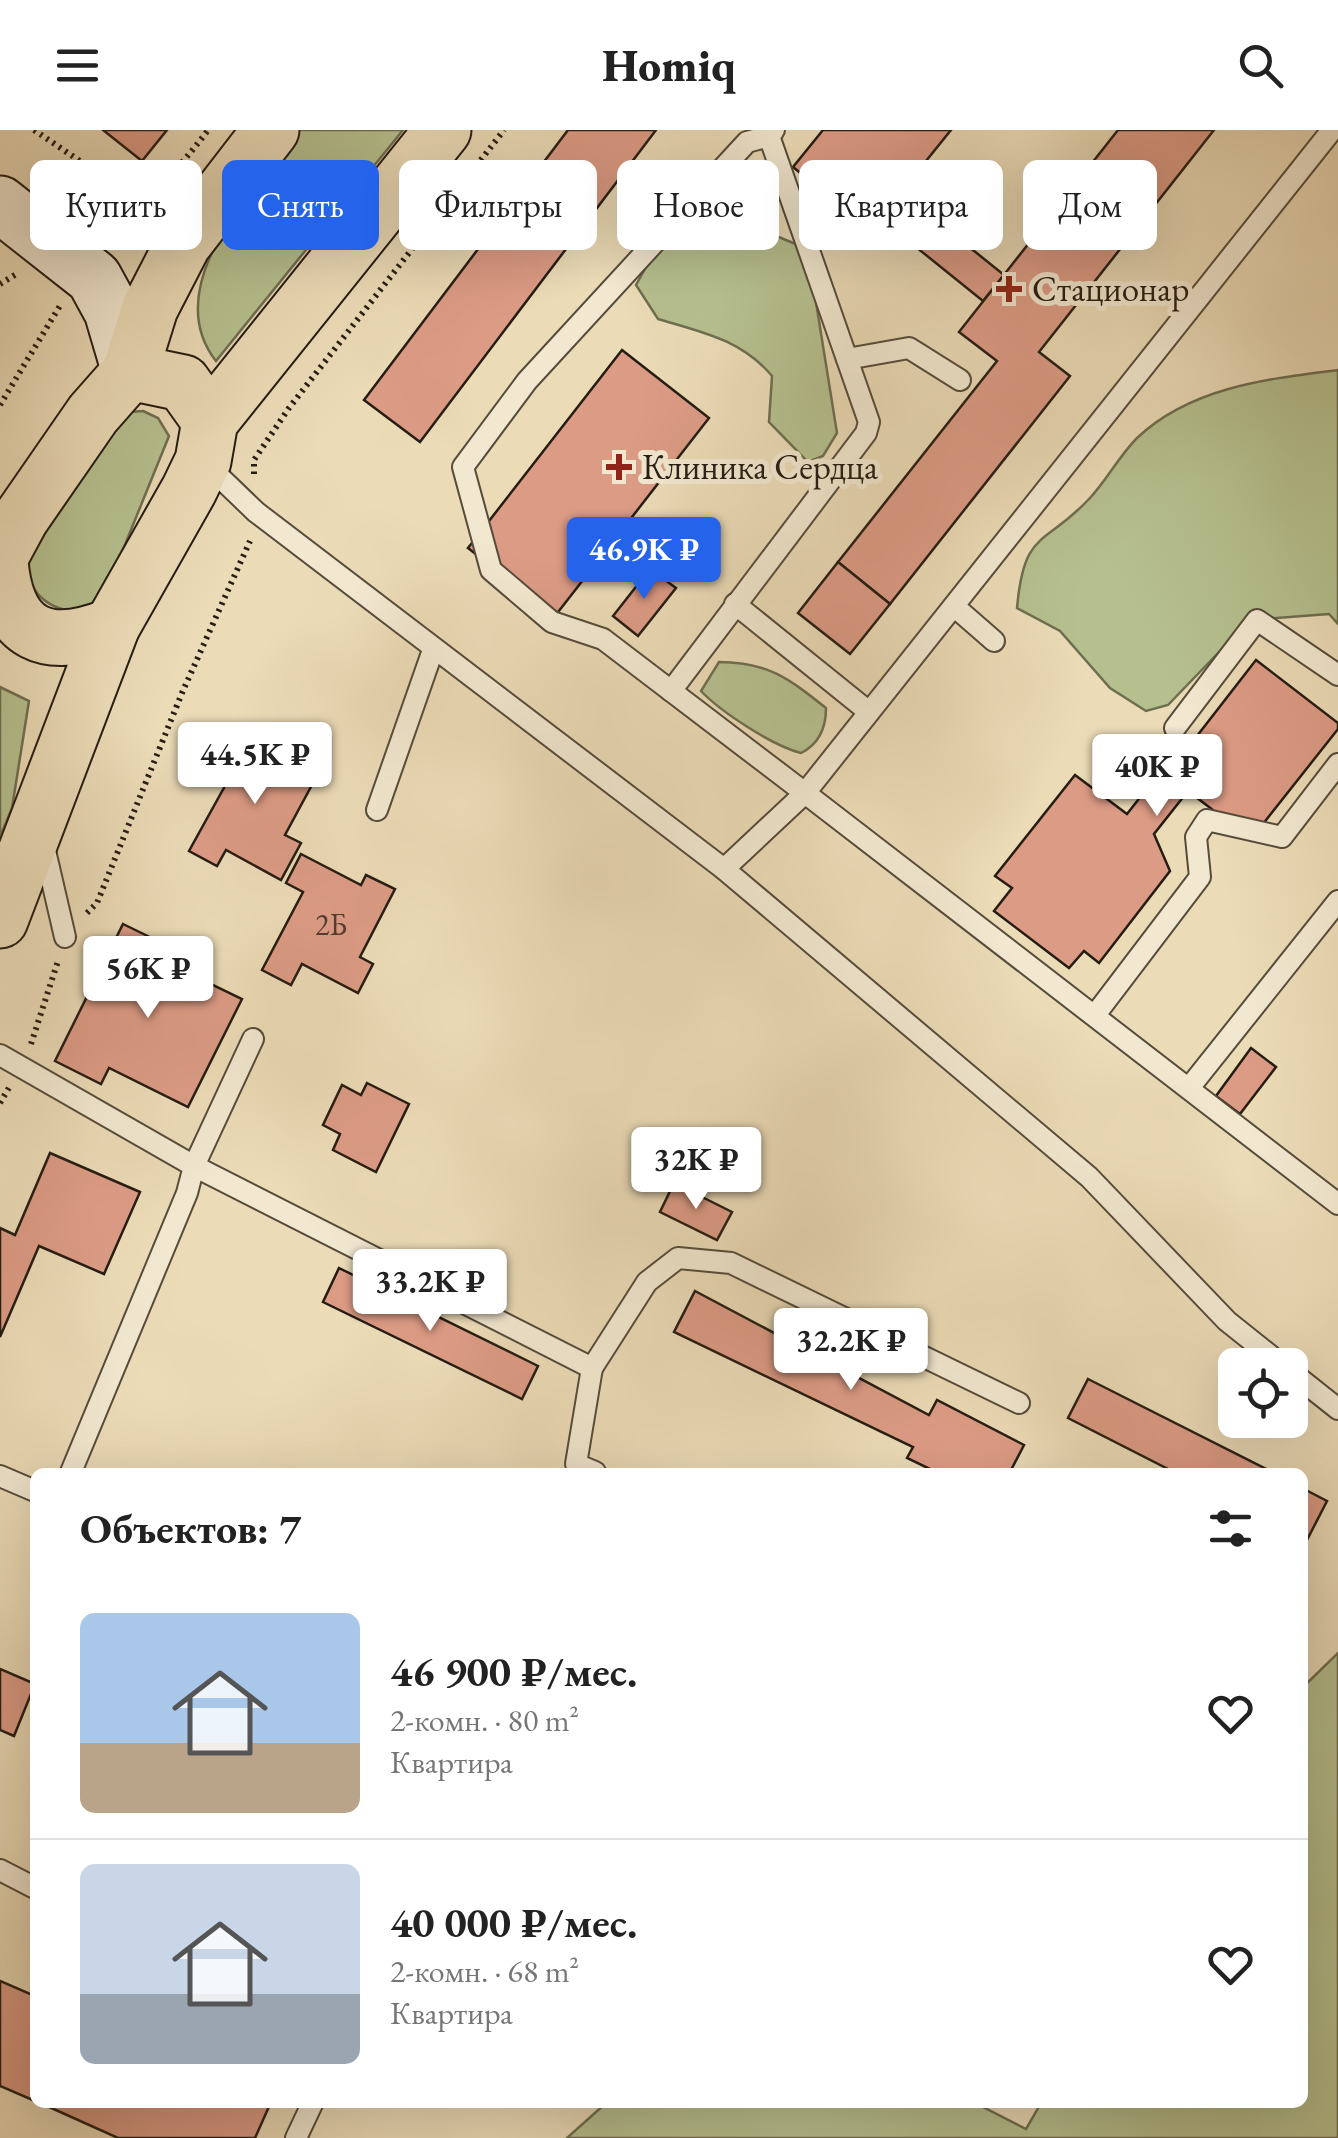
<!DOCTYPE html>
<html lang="ru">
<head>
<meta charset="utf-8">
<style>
	:root { --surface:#fff; --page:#f6f6f6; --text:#222; --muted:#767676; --line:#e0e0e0; --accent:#2563eb }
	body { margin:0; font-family:"EB Garamond",serif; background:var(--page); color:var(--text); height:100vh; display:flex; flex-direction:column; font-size:38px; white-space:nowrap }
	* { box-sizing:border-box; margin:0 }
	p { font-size:32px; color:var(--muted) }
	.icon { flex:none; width:55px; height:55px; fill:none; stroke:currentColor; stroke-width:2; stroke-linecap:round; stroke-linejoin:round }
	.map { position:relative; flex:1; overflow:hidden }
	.side { position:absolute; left:30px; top:1338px; width:1278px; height:640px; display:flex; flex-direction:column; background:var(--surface); border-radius:15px; box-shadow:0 10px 40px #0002 }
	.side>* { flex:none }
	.top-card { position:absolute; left:30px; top:30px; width:1280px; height:90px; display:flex; gap:20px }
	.tools { position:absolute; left:1218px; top:1218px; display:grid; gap:20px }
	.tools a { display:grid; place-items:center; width:90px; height:90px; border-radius:15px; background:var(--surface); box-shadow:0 10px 40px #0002; font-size:50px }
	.price { position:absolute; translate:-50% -85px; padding:0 22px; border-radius:10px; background:#fff; color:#222; font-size:32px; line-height:65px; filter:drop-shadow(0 2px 5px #0008) }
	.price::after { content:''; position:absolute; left:50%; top:60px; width:30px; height:22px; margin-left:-15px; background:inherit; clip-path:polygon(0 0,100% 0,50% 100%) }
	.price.on { background:var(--accent); color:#fff }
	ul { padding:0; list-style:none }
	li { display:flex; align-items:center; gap:30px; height:250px; padding:0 50px }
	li+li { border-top:2px solid var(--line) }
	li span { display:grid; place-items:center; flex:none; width:280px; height:200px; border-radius:15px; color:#555 }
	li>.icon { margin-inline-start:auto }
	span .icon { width:120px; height:120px; fill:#fffc; stroke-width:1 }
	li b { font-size:42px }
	h2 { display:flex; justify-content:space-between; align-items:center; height:120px; padding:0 50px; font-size:42px }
	.tag { padding:0 35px; border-radius:15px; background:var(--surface); box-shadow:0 10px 40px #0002; font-size:35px; line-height:90px }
	.tag.on { background:var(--accent); color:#fff }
	header { display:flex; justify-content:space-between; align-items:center; height:130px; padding:0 50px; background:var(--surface); font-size:45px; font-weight:800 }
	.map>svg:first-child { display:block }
	.green { fill:#b6c08f; stroke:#6e6e50; stroke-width:2.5 }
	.building { fill:#dc9b85; stroke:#251d12; stroke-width:2.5 }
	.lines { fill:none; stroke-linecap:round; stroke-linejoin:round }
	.lane-casing { stroke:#564c3b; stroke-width:24 }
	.secondary-casing { stroke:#251d12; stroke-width:59 }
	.primary-casing { stroke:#251d12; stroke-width:59 }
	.path { stroke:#251d12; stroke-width:6; stroke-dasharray:2.5 5; stroke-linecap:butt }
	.lane { stroke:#f2e8d0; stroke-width:20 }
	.secondary { stroke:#f2e8d0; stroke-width:55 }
	.primary { stroke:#ebdbb7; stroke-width:55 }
	.poi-dot { fill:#8f2418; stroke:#f2e8d0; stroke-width:4 }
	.labels { text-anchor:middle; stroke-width:10; stroke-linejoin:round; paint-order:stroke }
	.number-label { font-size:30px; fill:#533c2f }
	.poi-label { font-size:35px; fill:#251d12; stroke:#f2e8d0; text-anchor:start }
</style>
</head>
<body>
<header><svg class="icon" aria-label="menu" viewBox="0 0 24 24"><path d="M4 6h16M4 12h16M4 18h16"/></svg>Homiq<svg class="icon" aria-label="search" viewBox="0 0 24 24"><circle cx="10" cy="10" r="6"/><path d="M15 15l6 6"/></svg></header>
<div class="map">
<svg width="1338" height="2008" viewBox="0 0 1338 2008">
	<rect width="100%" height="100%" fill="#ebdbb7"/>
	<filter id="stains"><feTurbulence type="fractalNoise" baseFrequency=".002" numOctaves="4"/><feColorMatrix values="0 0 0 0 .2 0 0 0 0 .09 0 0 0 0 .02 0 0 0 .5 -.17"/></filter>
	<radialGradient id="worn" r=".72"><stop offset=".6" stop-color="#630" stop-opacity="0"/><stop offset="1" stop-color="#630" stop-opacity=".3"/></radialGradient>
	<g class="green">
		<path d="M299,0H403L216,231C158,157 253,58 299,0Z"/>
		<path d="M726,69L769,103L798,115L815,166L837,303L823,326L808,332L769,292L772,246C742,210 702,202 658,189L636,155L665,103Z"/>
		<path d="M1338,240V494L1329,484L1250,490L1168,575L1146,581L1110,558L1060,501L1017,478C1024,399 1044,417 1089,369C1107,350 1119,326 1137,308C1191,257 1267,249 1338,240Z"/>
		<path d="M143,281L158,288L169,306L105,464L82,482C49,481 28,464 26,431L128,282Z"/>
		<path d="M719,532C768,532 788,548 826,578C826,598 819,614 801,623C773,616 721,582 701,561Z"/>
		<path d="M0,557L29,571L12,678L0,707Z"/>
		<path d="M1338,1523V2008H567L606,1973H975L1026,1999L1041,1973L1302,1972L1303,1557Z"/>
	</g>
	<g class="building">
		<path d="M103,0H167L142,31Z"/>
		<path d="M568,0H656L420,312L364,270Z"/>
		<path d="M823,0H951L901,62L1004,145L983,171L885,92L875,104L793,37Z"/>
		<path d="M1118,0H1214L1039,222L1070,246L890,474L838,432L997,231L959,202Z"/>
		<path d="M622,220L709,288L555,486L468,418Z"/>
		<path d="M838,432L890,474L850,524L798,483Z"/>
		<path d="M650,439L676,458L638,506L613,486Z"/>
		<path d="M1256,530L1338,593V599L1251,709L1188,661L1154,704L1170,741L1099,833L1084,821L1069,838L994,781L1012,758L995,746L1075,645L1127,684L1163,638L1169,642Z"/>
		<path d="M229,600L281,629L285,621L320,640L285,705L301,713L281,750L226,720L217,736L189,721L231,645L211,634Z"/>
		<path d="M301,724L361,755L366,745L395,759L360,827L373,834L358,863L302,834L291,855L262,840L303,762L286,753Z"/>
		<path d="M123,794L164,814L157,828L242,869L188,977L109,938L101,954L55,931Z"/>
		<path d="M1251,918L1276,937L1240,984L1216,966Z"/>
		<path d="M367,953L409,974L376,1042L333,1020L340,1004L323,995L342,955L361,965Z"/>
		<path d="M50,1023L140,1062L104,1144L39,1116L0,1207V1098L15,1105Z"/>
		<path d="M674,1053L732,1082L717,1110L660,1082Z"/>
		<path d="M339,1138L538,1236L522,1269L323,1172Z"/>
		<path d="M695,1161L929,1285L937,1270L1024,1315L1010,1342H936L907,1328L913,1317L674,1202Z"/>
		<path d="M1088,1249L1272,1342H1174L1068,1288Z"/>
		<path d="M1302,1358L1327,1371L1307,1410L1302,1408Z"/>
		<path d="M0,1539L35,1554L14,1606L0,1600Z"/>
		<path d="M0,1851L35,1866V1971L0,1956Z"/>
		<path d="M38,1972H271L255,2008H118Z"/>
	</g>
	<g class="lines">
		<defs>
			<g id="lane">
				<path d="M774,0L769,6L747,12L527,251L463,337L491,440L552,492L603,509L805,663L1332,0"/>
				<path d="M847,229L909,218L960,250"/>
				<path d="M204,332L256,382L724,739L1089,1047L1227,1191L1282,1235"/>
				<path d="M735,474L869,582"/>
				<path d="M955,477L994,511"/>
				<path d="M671,561L866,303L869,292L769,6"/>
				<path d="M1175,598L1257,490L1338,545"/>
				<path d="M377,680L433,520"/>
				<path d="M43,712L65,807"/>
				<path d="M724,739L805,663L1338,1074"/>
				<path d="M1095,885L1200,747L1196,707L1207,690L1282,707L1338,634"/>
				<path d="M0,925L194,1036L592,1238L647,1152L678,1128L731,1133L1019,1273"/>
				<path d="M1189,958L1338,771"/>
				<path d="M592,1238L576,1334L595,1342"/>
				<path d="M1290,1241L1338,1279"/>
				<path d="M71,1342L187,1063L194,1036L253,909"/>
				<path d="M0,1346L35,1361"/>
				<path d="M0,1740L35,1758"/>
				<path d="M296,2008L313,1972"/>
			</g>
			<path id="secondary" d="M0,74L94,148L112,181L130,242"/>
			<g id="primary">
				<path d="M130,242L183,253L210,291"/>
				<path d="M0,427L21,388L93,284L130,242L150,178L183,114L271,0"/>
				<path d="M0,432C7,506 46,522 112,496"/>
				<path d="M0,790L112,496L189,360L203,331L210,291L443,0"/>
			</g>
		</defs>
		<use href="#lane" class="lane-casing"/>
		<use href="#secondary" class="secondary-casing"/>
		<use href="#primary" class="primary-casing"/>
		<g class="path">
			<path d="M34,0L142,73"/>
			<path d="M116,114C143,71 179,40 208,0"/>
			<path d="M0,154L18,143"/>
			<path d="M0,275L61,174"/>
			<path d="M254,344V330L289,278L504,0"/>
			<path d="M87,783L97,773L182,563L250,411"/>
			<path d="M31,914L58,831"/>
			<path d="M0,973L10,956"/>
		</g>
		<use href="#lane" class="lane"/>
		<use href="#secondary" class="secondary"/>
		<use href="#primary" class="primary"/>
	</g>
	<g class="poi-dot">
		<path d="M1004 144h10v10h10v10h-10v10h-10v-10h-10v-10h10z"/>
		<path d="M614 322h10v10h10v10h-10v10h-10v-10h-10v-10h10z"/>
	</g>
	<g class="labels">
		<g class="number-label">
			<text x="331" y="805">2Б</text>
		</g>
		<g class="poi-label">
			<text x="1032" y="171">Стационар</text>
			<text x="642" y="349">Клиника Сердца</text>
		</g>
	</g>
	<rect width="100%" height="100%" filter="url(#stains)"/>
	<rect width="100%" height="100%" fill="url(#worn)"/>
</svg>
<div class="tools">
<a><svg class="icon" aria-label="locate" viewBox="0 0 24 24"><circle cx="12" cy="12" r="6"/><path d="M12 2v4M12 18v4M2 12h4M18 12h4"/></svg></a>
</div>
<b class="price on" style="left:644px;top:472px">46.9K ₽</b>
<b class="price" style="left:255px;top:677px">44.5K ₽</b>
<b class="price" style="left:1157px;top:689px">40K ₽</b>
<b class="price" style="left:148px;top:891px">56K ₽</b>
<b class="price" style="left:696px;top:1082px">32K ₽</b>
<b class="price" style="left:430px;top:1204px">33.2K ₽</b>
<b class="price" style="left:851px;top:1263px">32.2K ₽</b>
<div class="top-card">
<a class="tag">Купить</a>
<a class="tag on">Снять</a>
<a class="tag">Фильтры</a>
<a class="tag">Новое</a>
<a class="tag">Квартира</a>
<a class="tag">Дом</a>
</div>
<section class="side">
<h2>Объектов: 7<svg class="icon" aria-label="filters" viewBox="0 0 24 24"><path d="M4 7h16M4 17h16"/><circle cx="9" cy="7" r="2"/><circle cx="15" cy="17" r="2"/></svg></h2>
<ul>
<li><span style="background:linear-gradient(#a9c7e8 65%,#b9a48a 0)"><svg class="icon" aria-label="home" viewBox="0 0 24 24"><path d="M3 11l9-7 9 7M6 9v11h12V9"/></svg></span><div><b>46 900 ₽/мес.</b><p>2-комн. · 80 m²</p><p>Квартира</p></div><svg class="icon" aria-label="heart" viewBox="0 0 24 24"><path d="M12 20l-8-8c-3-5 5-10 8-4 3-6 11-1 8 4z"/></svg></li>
<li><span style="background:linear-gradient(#c9d6e8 65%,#9aa5b1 0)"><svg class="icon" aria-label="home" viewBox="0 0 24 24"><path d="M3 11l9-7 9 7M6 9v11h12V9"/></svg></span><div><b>40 000 ₽/мес.</b><p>2-комн. · 68 m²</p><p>Квартира</p></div><svg class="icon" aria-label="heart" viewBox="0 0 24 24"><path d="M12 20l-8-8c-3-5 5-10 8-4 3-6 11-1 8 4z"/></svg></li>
</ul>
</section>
</div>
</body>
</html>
